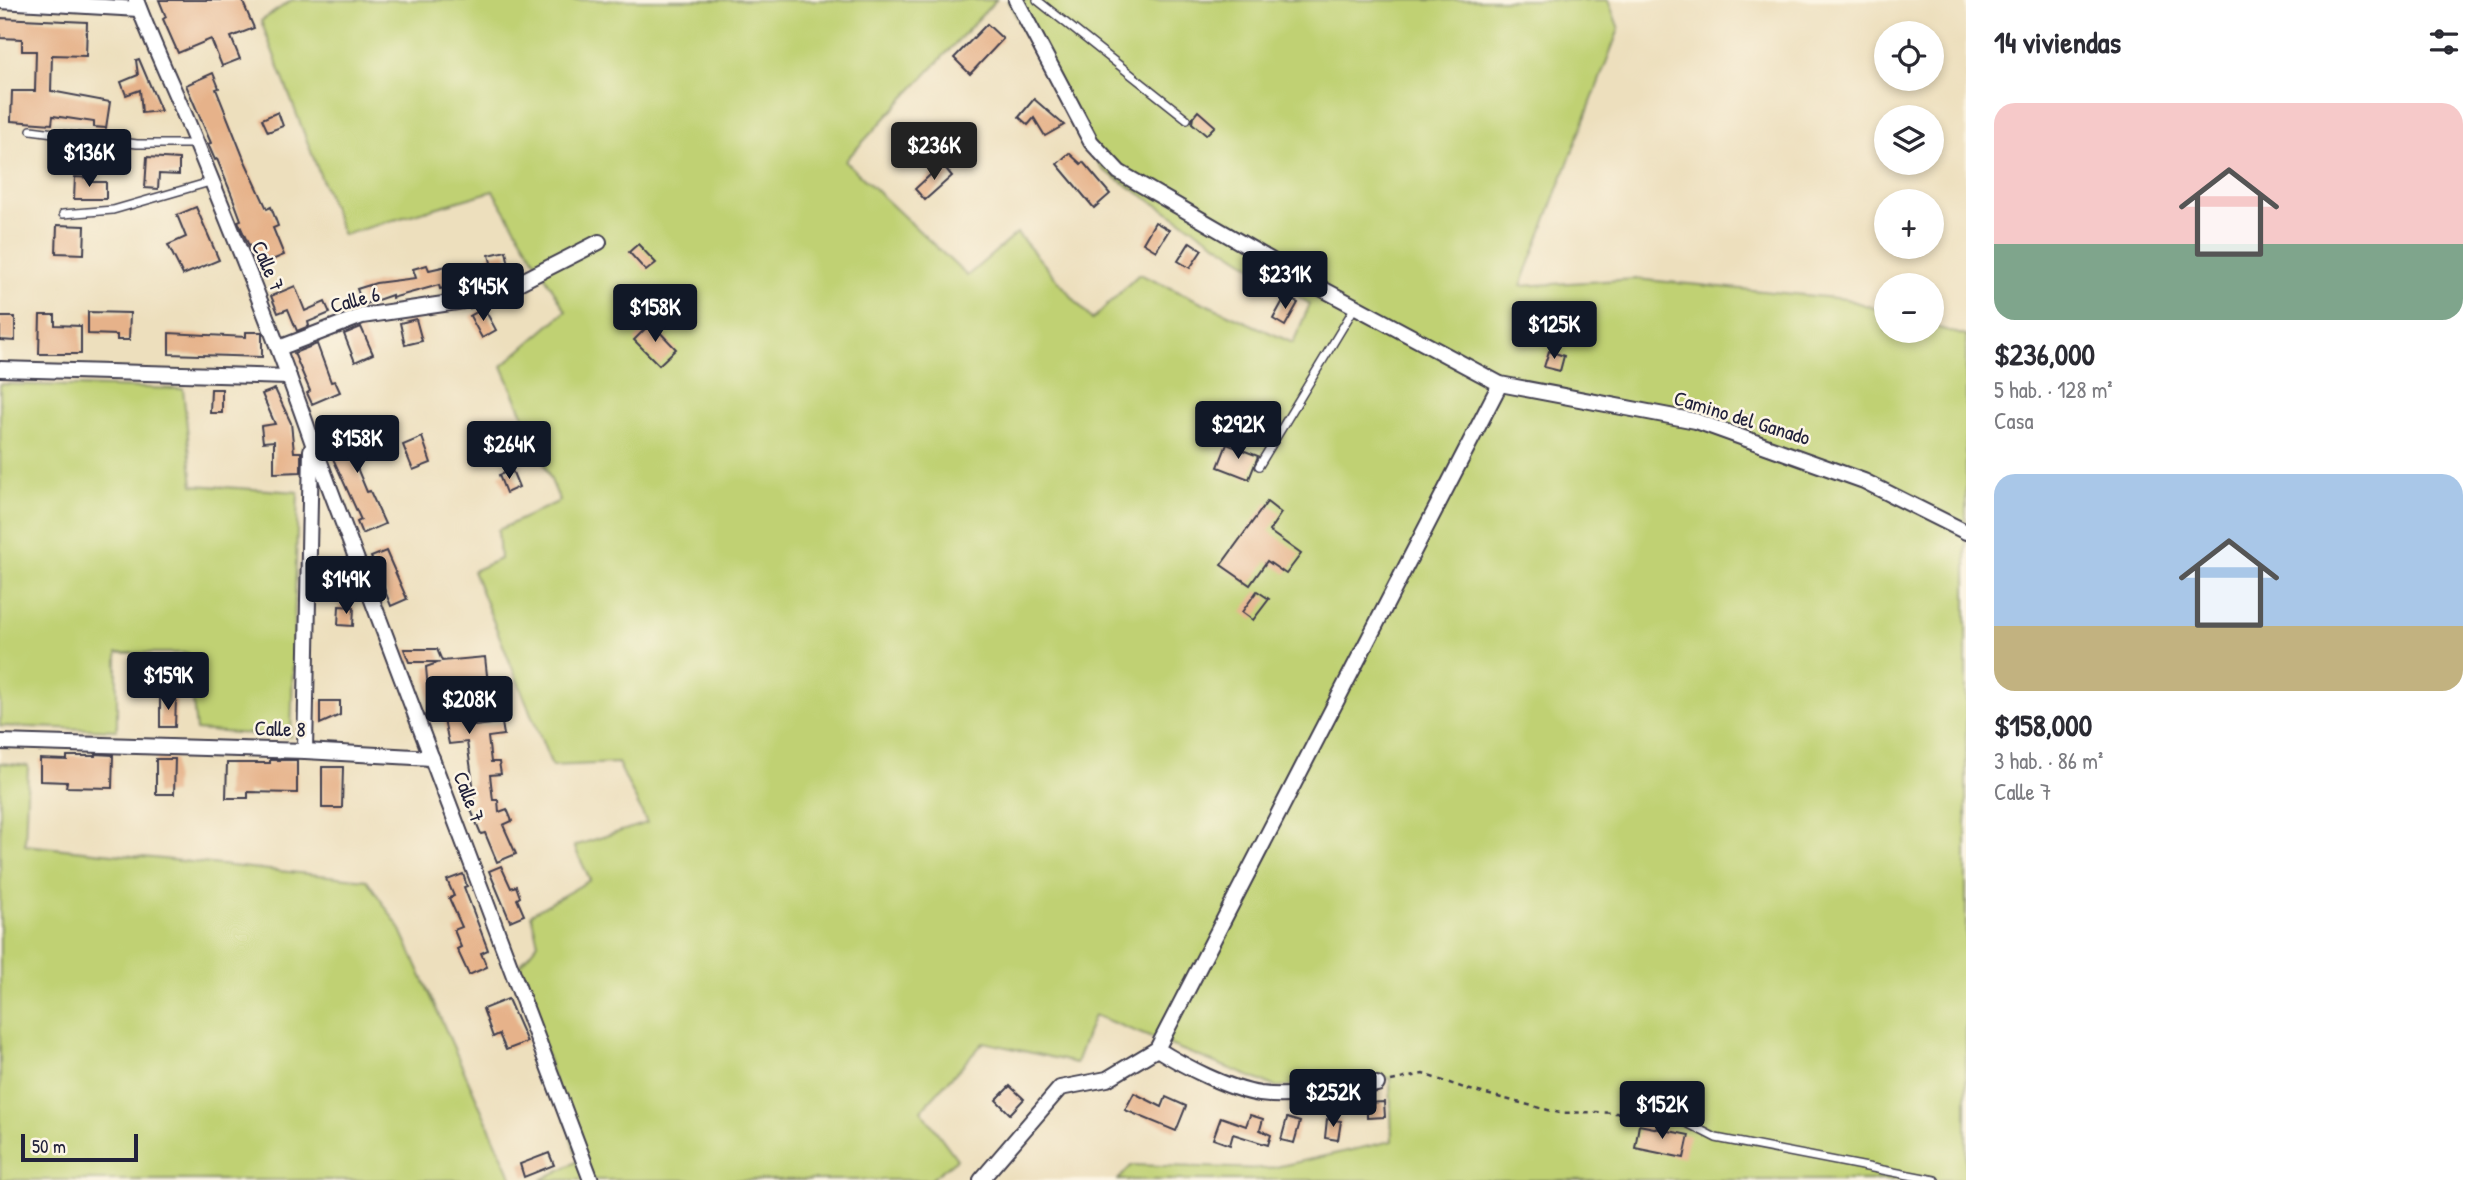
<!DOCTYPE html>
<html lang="es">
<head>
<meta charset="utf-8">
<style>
	:root { --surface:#fff; --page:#f7f7f7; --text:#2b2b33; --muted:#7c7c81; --accent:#111827 }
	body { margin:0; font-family:"Patrick Hand",sans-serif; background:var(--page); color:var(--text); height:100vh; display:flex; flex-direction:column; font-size:26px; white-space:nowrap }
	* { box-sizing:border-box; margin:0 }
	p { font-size:23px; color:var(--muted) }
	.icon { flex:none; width:38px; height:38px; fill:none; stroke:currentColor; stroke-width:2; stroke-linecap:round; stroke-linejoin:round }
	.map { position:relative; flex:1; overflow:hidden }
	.panel { display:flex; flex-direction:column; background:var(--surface); width:525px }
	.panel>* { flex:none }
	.tools { position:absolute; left:1874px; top:21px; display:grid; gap:14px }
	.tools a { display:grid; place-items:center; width:70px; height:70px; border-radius:50%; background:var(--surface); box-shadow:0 4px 10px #0003; font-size:35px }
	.scale { position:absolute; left:21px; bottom:18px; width:117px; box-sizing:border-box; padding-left:7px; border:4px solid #22223b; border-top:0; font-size:19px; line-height:24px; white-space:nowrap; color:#22223b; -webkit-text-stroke:5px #fcf5e5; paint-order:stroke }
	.price { position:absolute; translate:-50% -60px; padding:0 16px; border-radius:7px; background:var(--accent); color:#fff; font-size:23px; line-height:46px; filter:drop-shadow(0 2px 4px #0008) }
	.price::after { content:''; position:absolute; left:50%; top:42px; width:21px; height:16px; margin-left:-10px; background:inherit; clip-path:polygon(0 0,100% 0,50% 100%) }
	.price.on { background:#222; color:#fff }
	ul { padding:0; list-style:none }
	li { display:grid; align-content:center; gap:14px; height:371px; padding:0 28px }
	li span { display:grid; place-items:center; height:217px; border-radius:21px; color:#555 }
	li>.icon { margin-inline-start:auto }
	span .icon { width:126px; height:126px; fill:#fffc; stroke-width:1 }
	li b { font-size:30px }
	h2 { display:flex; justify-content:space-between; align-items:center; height:84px; padding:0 28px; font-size:30px }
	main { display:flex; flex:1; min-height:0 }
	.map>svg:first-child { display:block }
	.green { fill:#c0d173; stroke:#717a57; stroke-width:2 }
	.building { fill:#e6b28a }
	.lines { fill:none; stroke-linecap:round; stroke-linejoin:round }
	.service-casing { stroke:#403e4e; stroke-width:10 }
	.minor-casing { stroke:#403e4e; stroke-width:18 }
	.path { stroke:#403e4e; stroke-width:2.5; stroke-dasharray:5 5; stroke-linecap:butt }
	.service { stroke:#fff; stroke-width:7 }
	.minor { stroke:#fff; stroke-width:14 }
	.labels { text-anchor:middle; stroke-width:5; stroke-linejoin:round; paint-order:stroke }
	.street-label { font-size:21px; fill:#22223b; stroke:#fcf5e5 }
</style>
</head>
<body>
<main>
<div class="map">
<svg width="1966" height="1180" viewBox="0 0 1966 1180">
	<rect width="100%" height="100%" fill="#fcf5e5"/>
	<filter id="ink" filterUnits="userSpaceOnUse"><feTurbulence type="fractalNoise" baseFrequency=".0143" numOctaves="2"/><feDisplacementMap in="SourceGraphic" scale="14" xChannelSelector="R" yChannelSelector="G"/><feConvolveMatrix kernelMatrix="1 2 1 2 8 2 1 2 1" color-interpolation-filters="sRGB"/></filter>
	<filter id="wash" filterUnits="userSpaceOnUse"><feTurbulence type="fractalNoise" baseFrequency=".00686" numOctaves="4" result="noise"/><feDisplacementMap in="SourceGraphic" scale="28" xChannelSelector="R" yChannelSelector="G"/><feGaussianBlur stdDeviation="1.57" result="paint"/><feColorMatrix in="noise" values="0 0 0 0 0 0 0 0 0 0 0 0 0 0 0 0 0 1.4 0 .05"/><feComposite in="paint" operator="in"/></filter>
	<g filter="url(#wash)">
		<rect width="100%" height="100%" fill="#eddfbd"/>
		<g class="green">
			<path d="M292,0H996L845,161L967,276L1017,233L1092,320L1139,274L1293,343L1310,304L1102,169L1043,69L1008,0H1608L1619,29L1521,286L1636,279L1846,299L1886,312V331H1932V326L1966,336V1180H1118L1132,1165L1267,1169L1392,1141L1390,1078L1276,1087L1094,1015L1076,1063L984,1042L921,1110L957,1159L930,1180H541L578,1161L520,965L538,943L531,914L590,880L574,846L647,823L618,763L552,766L473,571L500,559L498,530L560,501L502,366L566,311L493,191L343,235L261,21Z"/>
			<path d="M0,384L183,389L193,485L298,492L291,737L196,730L188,653H117V730L0,726Z"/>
			<path d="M0,763L28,766L25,845L367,880L401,930L513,1180H0Z"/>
		</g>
		<g id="blocks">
			<g class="building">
				<path d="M159,0H242L254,28L231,37L240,59L222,66L211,39L178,53L163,19L166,17Z"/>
				<path d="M0,18L87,22L86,56L52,55L51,91L110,102L106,128L94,127V122L53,116L52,124L11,121L12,91H35L36,51H22V39L0,38Z"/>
				<path d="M987,24L1003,39L970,74L954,58Z"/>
				<path d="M139,59L161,111L142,113L140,90L126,95L121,82L138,75L136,60Z"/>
				<path d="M213,73L219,88L216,89L244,159L267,209L271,207L278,226L273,228L284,255L258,266L238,221L241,220L231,193L217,159L215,160L208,144L211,143L186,85Z"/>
				<path d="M1034,99L1064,125L1045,136L1034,118L1028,125L1019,117Z"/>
				<path d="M1198,111L1215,126L1206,135L1192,123L1193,117Z"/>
				<path d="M278,112L283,126L268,132L262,119Z"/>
				<path d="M1069,153L1081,164L1083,162L1110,194L1094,208L1057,164Z"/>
				<path d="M147,157L179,159V175L159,174L158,189L145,188Z"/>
				<path d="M942,164L952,176L925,200L915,189Z"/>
				<path d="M75,177L93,178V182H106V199H74Z"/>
				<path d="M196,207L219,260L183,275L168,245L186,237L177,215Z"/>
				<path d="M1155,222L1169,230L1156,251L1143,243Z"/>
				<path d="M57,225L85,226L84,254L56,253Z"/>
				<path d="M1190,242L1202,250L1190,268L1178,261Z"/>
				<path d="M638,244L656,263L646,271L629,252Z"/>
				<path d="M506,251L511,274L495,278L489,255Z"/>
				<path d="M427,265L429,270L447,266L448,269L464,265L468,282L440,289L439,285L392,298V295L363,305L357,289L376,283L416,278L413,269Z"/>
				<path d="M295,286L305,311L325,302L330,313L308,322L309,326L297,331L288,309L278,313L271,296Z"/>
				<path d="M1285,297L1298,303L1285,326L1273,319Z"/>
				<path d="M484,308L496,330L482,338L470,316Z"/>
				<path d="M88,312L130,313L129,340H117V335L88,334Z"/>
				<path d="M40,315H55V325L81,326V354H39Z"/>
				<path d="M0,317H15V341L0,340Z"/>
				<path d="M416,319L422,341L405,345L400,323Z"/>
				<path d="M651,323L676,349L659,365L634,340Z"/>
				<path d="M361,327L373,354L355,362L344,334Z"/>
				<path d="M246,332H262V357L169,354V333L246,337Z"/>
				<path d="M317,344L331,382L335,381L340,392L312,404L307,393L310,391L294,353Z"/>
				<path d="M1549,351L1564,356L1560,371L1544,367Z"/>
				<path d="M211,389H222V413H210Z"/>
				<path d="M275,389L291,423L294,452H301V472L274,473V441L263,442L261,426L275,424L262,394Z"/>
				<path d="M383,429L388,441L352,456L367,492L370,491L385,524L362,534L357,522L361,520L325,441L346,432L351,442Z"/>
				<path d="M422,437L431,463L413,470L403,445Z"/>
				<path d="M1227,444L1258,456L1249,479L1218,467Z"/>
				<path d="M512,470L519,487L506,493L499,475Z"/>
				<path d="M1267,502L1281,513L1269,531L1301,554L1286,574L1267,561L1250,585L1221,565Z"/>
				<path d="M386,551L407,599L391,606L371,557Z"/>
				<path d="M1257,591L1269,599L1253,620L1242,612Z"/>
				<path d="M339,606L354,607L353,626L338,625Z"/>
				<path d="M404,649H437L442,661L485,657L488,684L470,686L475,726L502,723L504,735L488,737L491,762H499L501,774L490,775L493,800H498L499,812L507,809L512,821L503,825L516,854L497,862L485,833L481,834L471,810V803L474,802L471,784H473L467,742L449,744L442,710L430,712L426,667L440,662H409Z"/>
				<path d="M160,698H176L175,727H160Z"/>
				<path d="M320,701H340V715L320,724Z"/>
				<path d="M95,754L113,755L112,788L66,787L67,782L40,781V759L67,760V756H95Z"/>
				<path d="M156,759H175L174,794H156Z"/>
				<path d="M270,760H297V793L248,792V798H226L227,763H270Z"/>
				<path d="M322,767H343L342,808H322Z"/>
				<path d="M501,866L511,888L516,886L520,897L517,899L524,915L510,921L489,871Z"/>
				<path d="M463,874L467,886L464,887L488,950L481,953L487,967L469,975L457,949L461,947L454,930L462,927L449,898L454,896L447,880Z"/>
				<path d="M508,999L527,1042L506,1050L499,1034L493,1037L483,1009Z"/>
				<path d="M1010,1086L1024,1099L1010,1114L996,1100Z"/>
				<path d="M1134,1093L1162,1107L1166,1097L1186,1106L1176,1131L1125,1110Z"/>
				<path d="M1384,1102L1385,1117L1367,1118V1103Z"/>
				<path d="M1250,1115L1263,1119L1260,1130L1271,1135L1268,1145L1233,1134L1230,1145L1213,1139L1221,1117L1246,1126Z"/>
				<path d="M1287,1118L1300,1122L1294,1143L1281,1140Z"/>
				<path d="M1327,1119L1341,1121L1338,1140L1325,1138Z"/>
				<path d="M1639,1125L1689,1135L1684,1158L1635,1148Z"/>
				<path d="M549,1153L554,1165L524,1177L520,1164Z"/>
			</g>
		</g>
	</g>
	<g filter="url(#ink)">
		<use href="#blocks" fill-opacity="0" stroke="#403e4e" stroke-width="2"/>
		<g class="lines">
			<defs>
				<g id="service">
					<path d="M1037,0L1187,119"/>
					<path d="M31,130L137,144H197"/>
					<path d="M63,214L113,210L210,182"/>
					<path d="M1259,466L1355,307"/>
					<path d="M1673,1116L1716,1138L1935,1180"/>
				</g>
				<g id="minor">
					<path d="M136,0C154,48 177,95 196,142C236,241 277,340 312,441L591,1180"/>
					<path d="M1016,0L1091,142L1119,172L1302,278L1500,384L1696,421L1864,481L1966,532"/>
					<path d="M0,1L139,9"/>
					<path d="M279,348L362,316L491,297L599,242"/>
					<path d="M0,369L289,377"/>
					<path d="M0,742L305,751L432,758"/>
					<path d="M305,751L311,450"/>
					<path d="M1157,1049C1184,1066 1228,1089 1260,1094C1298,1099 1339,1088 1377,1084"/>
					<path d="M981,1180L1060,1088L1107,1079L1157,1049L1500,384"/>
				</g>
			</defs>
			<use href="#service" class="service-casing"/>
			<use href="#minor" class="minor-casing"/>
			<path class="path" d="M1391,1081L1423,1074L1467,1089L1560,1113L1595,1112L1661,1115"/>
			<use href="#service" class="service"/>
			<use href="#minor" class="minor"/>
		</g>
	</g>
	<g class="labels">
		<g class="street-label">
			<text transform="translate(268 266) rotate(67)" y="7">Calle 7</text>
			<text transform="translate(355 300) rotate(-15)" y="7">Calle 6</text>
			<text transform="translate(1742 418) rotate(17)" y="7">Camino del Ganado</text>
			<text transform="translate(280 729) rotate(2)" y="7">Calle 8</text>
			<text transform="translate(469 797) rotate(69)" y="7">Calle 7</text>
		</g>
	</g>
</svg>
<div class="tools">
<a><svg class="icon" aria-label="locate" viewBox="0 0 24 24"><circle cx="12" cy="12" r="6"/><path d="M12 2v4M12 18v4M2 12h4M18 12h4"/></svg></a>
<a><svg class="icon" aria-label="layers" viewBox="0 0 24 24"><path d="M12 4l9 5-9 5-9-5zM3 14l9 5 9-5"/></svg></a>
<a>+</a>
<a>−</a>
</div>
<div class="scale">50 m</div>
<b class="price on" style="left:934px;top:182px">$236K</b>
<b class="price" style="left:89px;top:189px">$136K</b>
<b class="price" style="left:1285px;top:311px">$231K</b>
<b class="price" style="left:483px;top:323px">$145K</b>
<b class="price" style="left:655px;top:344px">$158K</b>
<b class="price" style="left:1554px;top:361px">$125K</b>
<b class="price" style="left:1238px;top:461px">$292K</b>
<b class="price" style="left:357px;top:475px">$158K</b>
<b class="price" style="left:509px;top:481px">$264K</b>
<b class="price" style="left:346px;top:616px">$149K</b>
<b class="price" style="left:168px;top:712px">$159K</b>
<b class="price" style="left:469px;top:736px">$208K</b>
<b class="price" style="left:1333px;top:1129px">$252K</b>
<b class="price" style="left:1662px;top:1141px">$152K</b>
</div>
<section class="panel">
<h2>14 viviendas<svg class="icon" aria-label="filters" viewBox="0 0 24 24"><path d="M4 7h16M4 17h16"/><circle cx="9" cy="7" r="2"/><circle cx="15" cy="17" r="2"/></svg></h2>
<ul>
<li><span style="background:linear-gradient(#f6c9c9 65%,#7fa58c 0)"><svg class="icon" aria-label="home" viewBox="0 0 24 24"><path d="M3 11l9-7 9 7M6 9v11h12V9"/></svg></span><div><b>$236,000</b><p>5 hab. · 128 m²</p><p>Casa</p></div></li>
<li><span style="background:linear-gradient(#a9c7e8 70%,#c2b280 0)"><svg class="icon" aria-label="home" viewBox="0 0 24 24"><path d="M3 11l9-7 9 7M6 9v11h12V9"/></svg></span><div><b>$158,000</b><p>3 hab. · 86 m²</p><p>Calle 7</p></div></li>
</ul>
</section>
</main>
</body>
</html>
